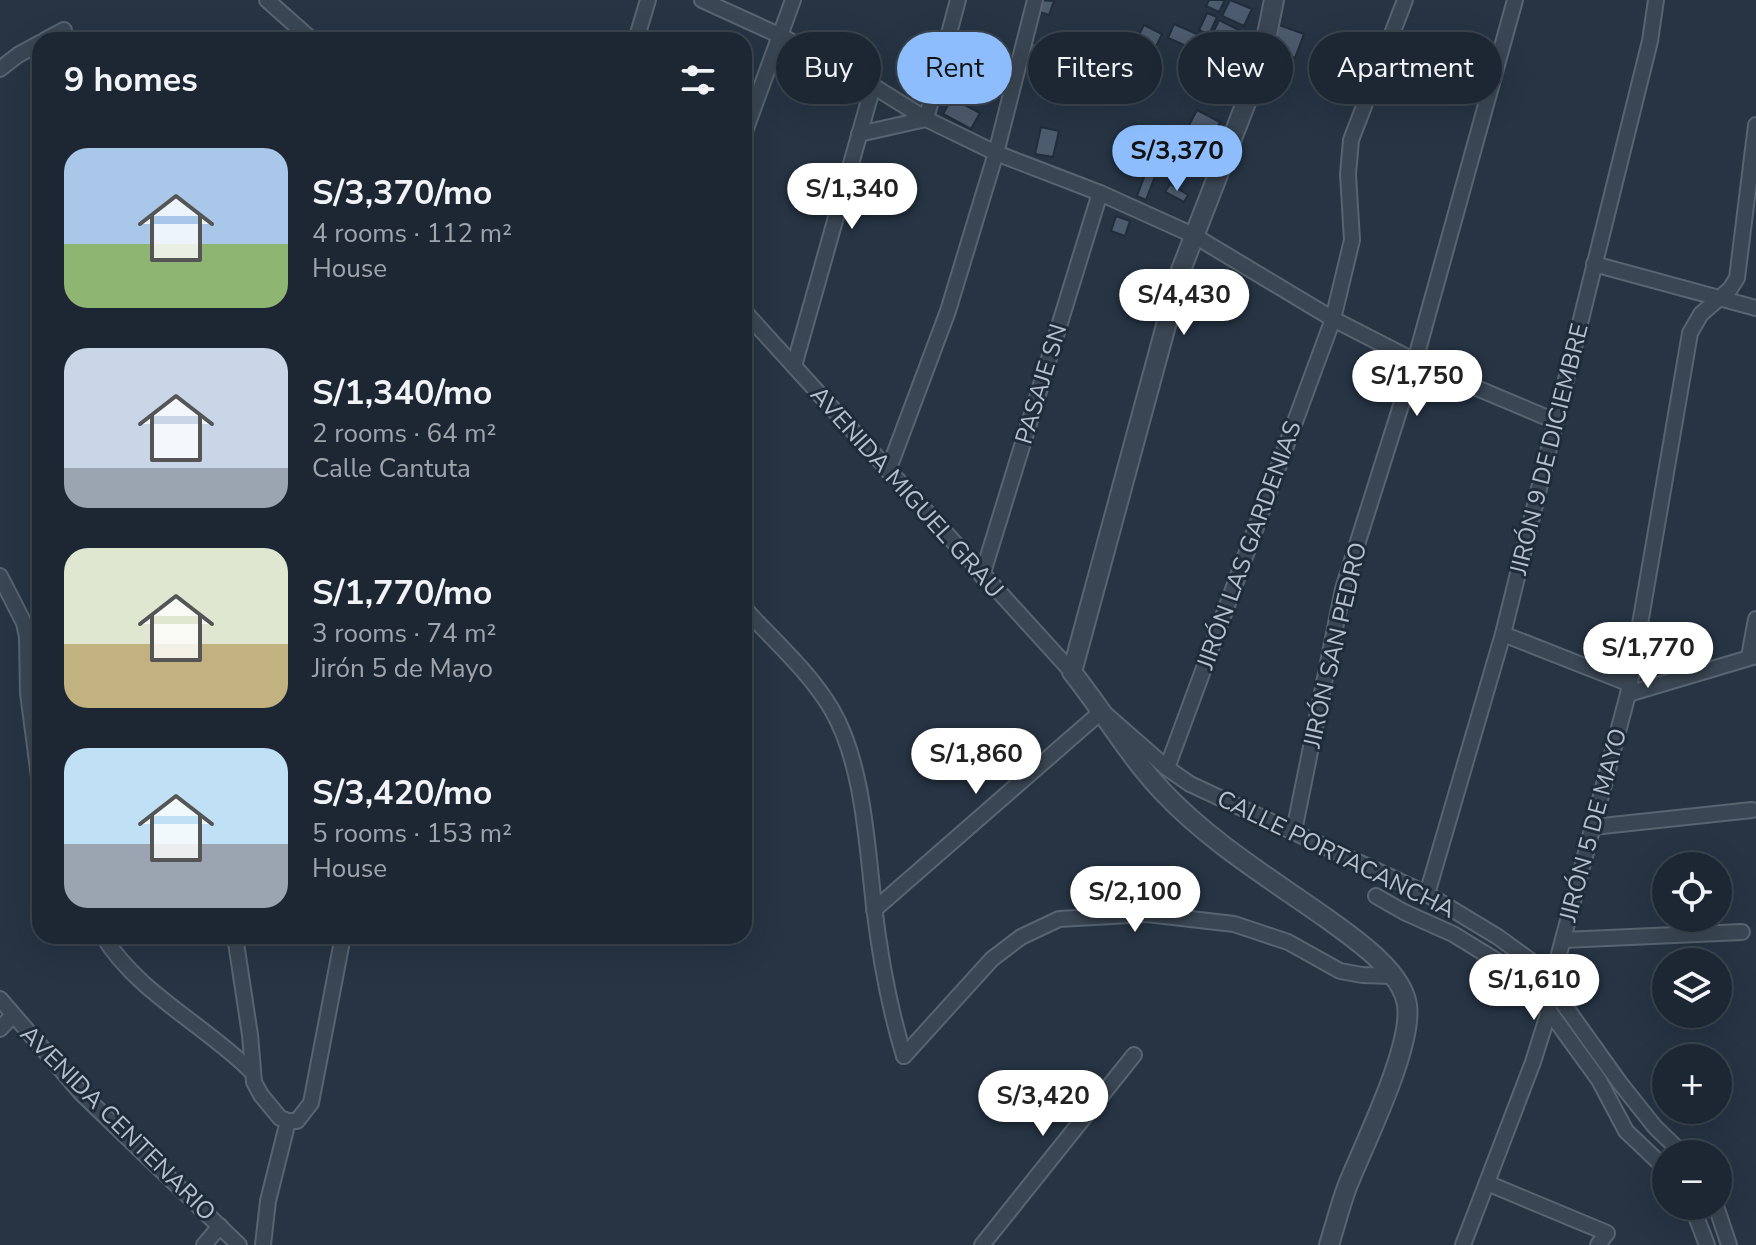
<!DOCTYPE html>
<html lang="en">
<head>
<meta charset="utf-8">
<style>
	:root { --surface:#1c2733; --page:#29333f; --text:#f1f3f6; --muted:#a0a5ac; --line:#3a444e; --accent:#8dbdfc }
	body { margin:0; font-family:"Nunito Sans",sans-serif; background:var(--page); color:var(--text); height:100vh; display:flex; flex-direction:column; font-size:30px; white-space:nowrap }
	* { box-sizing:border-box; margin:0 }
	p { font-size:26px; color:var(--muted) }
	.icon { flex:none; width:44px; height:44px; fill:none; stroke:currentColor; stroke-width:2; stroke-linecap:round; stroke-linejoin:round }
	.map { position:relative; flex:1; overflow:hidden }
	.sheet { position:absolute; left:32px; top:32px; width:720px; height:912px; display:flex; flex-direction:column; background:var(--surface); border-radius:24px; box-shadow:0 8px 32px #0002,0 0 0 2px var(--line) }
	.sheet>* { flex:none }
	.top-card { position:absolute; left:776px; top:32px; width:760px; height:72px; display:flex; gap:16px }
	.fabs { position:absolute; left:1652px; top:852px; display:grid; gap:16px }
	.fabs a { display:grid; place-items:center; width:80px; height:80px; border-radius:50%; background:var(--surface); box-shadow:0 8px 32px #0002,0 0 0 2px var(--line); font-size:40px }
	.price { position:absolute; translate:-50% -68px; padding:0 18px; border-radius:28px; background:#fff; color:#222; font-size:26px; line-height:52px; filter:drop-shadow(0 2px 4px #0008) }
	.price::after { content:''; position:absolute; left:50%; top:48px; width:24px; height:18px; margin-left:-12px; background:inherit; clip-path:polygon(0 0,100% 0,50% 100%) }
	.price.active { background:var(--accent); color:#111 }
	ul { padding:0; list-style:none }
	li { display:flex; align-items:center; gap:24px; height:200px; padding:0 32px }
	li span { display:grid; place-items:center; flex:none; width:224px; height:160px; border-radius:24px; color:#555 }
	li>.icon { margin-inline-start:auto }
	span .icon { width:96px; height:96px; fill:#fffc; stroke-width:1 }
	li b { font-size:34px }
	h2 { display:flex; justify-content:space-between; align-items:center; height:96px; padding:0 32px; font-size:34px }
	.pill { padding:0 28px; border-radius:36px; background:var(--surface); box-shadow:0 8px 32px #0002,0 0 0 2px var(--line); font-size:28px; line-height:72px }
	.pill.active { background:var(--accent); color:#111 }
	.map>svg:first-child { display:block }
	.building { fill:#4c5b6d; stroke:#212d3a; stroke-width:2 }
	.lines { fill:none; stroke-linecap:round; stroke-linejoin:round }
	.minor-casing { stroke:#586470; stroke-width:18 }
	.tertiary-casing { stroke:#586470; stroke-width:22 }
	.minor { stroke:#3a4653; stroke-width:14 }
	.tertiary { stroke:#3a4653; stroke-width:18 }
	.labels { text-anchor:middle; stroke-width:6; stroke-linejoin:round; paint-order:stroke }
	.street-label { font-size:24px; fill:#b7c1cd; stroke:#1f2b39 }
</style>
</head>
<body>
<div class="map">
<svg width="1756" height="1245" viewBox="0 0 1756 1245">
	<rect width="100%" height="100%" fill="#263444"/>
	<g class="building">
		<path d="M1037,0L1054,1L1049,15L1034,10Z"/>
		<path d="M1209,0H1225L1219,12L1206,6Z"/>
		<path d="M1230,0L1252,9L1244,26L1222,16Z"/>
		<path d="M1207,13L1217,17L1209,35L1199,30Z"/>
		<path d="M1219,20L1245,33L1239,46L1213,33Z"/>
		<path d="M1174,24L1197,34L1191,48L1168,38Z"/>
		<path d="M1144,25L1162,34L1152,55L1133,46Z"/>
		<path d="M1279,25L1304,34L1295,58L1270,48Z"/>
		<path d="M1030,42L1061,52L1057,65L1026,55Z"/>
		<path d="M952,98L980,113L971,129L943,114Z"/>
		<path d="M1197,110L1220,122L1210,141L1187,129Z"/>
		<path d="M1041,127L1059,131L1053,157L1035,154Z"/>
		<path d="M1146,172L1155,176L1146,200L1137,196Z"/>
		<path d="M1170,184L1188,195L1184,202L1165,192Z"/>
		<path d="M1116,216L1130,221L1125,236L1111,231Z"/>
	</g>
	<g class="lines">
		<defs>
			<g id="minor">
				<path d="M267,0L312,40"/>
				<path d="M702,0L781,36L873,86L926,119L996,153L1100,193L1193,235L1333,319L1415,361"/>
				<path d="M45,40L64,30"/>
				<path d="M636,40L648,0"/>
				<path d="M0,69L18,55L40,43"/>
				<path d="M744,134L793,0"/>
				<path d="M859,134L926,119L958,0"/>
				<path d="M1594,264L1756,308"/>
				<path d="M744,311L1072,672"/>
				<path d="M794,366L873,86"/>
				<path d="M1434,370L1555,421"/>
				<path d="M888,471L948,311L996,153L1035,0"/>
				<path d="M0,576L24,623L27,637L28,693L40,785"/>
				<path d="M982,576L1100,193"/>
				<path d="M744,608C773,640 810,672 832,710C863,763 867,845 874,906C880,957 889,1007 904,1056"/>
				<path d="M1503,634L1630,684"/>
				<path d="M1749,657L1756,619"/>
				<path d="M1628,694L1756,656"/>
				<path d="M1167,768L1333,319L1352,240L1348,174L1351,140L1405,0"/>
				<path d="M1593,827L1752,810"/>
				<path d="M1294,831L1343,589L1415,361L1515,0"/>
				<path d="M1427,894L1503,634L1650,41L1656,0"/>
				<path d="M1376,896L1404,912L1453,934L1497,961L1525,985L1549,1011L1599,1080L1626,1131L1666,1169"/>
				<path d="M874,910L1102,711L1167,768L1190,784L1427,894L1498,937L1531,961L1542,974L1620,1083L1655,1127L1683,1154"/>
				<path d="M103,936C138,993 205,1025 251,1071"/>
				<path d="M235,936L250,1035L254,1082L261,1095L280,1118L288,1121H297L311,1103L343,936"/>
				<path d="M1563,940L1742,932"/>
				<path d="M0,999L82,1094L239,1245"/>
				<path d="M0,1029L12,1016"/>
				<path d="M904,1056L992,959L1021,937L1059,919L1147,914L1234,924L1288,942L1340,971L1362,975L1392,976"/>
				<path d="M1487,1183L1607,1233L1598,1245"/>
				<path d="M1692,1206L1707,1245"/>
				<path d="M1716,1206L1729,1245"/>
				<path d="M204,1245L220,1226"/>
				<path d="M263,1245L268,1201L288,1121"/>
				<path d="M982,1245L1134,1055"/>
				<path d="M1463,1245L1533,1062L1549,1011L1550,988L1628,694L1690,333L1701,314L1730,289L1737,278L1756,125"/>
			</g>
			<path id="tertiary" d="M1274,0L1261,64L1181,270L1072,672C1103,711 1129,756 1163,792C1210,842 1271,879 1326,918C1352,937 1402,970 1407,1005C1413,1047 1364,1144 1347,1187C1340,1206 1335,1226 1329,1245"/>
		</defs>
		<use href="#minor" class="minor-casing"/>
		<use href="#tertiary" class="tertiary-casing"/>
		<use href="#minor" class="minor"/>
		<use href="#tertiary" class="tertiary"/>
	</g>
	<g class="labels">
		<g class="street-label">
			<text transform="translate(1041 384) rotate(-73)" y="8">PASAJE SN</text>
			<text transform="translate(1549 449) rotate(-76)" y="8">JIRÓN 9 DE DICIEMBRE</text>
			<text transform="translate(907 492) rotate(48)" y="8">AVENIDA MIGUEL GRAU</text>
			<text transform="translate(1249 545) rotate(-70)" y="8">JIRÓN LAS GARDENIAS</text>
			<text transform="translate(1335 645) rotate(-77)" y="8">JIRÓN SAN PEDRO</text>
			<text transform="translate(1593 825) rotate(-75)" y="8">JIRÓN 5 DE MAYO</text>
			<text transform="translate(1336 854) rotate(26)" y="8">CALLE PORTACANCHA</text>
			<text transform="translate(118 1123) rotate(45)" y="8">AVENIDA CENTENARIO</text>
		</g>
	</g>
</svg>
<div class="fabs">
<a><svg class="icon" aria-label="locate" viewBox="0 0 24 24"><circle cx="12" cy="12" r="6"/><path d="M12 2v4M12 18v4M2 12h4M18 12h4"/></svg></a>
<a><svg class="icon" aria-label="layers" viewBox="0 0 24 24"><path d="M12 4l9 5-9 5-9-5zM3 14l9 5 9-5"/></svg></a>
<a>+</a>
<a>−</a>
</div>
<b class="price active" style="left:1177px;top:193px">S/3,370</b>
<b class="price" style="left:852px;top:231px">S/1,340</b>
<b class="price" style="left:1184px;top:337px">S/4,430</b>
<b class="price" style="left:1417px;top:418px">S/1,750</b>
<b class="price" style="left:1648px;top:690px">S/1,770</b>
<b class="price" style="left:976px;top:796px">S/1,860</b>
<b class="price" style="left:1135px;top:934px">S/2,100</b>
<b class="price" style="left:1534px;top:1022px">S/1,610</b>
<b class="price" style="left:1043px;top:1138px">S/3,420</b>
<div class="top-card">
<a class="pill">Buy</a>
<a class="pill active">Rent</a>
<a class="pill">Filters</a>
<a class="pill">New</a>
<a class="pill">Apartment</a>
</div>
<section class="sheet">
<h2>9 homes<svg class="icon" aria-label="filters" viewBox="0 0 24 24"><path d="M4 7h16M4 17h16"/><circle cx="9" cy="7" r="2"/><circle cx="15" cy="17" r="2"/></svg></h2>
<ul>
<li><span style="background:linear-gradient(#a9c7e8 60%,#8fb573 0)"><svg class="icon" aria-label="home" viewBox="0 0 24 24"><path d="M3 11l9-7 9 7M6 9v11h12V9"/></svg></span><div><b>S/3,370/mo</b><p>4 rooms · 112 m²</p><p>House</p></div></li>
<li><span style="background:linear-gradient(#c9d6e8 75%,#9aa5b1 0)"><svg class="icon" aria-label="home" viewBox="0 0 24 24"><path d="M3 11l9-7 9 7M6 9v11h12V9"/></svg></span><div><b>S/1,340/mo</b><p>2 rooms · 64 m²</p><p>Calle Cantuta</p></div></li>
<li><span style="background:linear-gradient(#dfe7d0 60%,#c2b280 0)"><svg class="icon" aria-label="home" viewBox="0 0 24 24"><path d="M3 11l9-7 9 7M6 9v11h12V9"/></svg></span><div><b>S/1,770/mo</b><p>3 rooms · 74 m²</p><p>Jirón 5 de Mayo</p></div></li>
<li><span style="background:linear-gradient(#bfe0f5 60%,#9aa5b1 0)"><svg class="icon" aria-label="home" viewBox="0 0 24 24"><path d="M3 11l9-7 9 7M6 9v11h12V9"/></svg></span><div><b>S/3,420/mo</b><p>5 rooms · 153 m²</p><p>House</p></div></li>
</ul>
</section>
</div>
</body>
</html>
